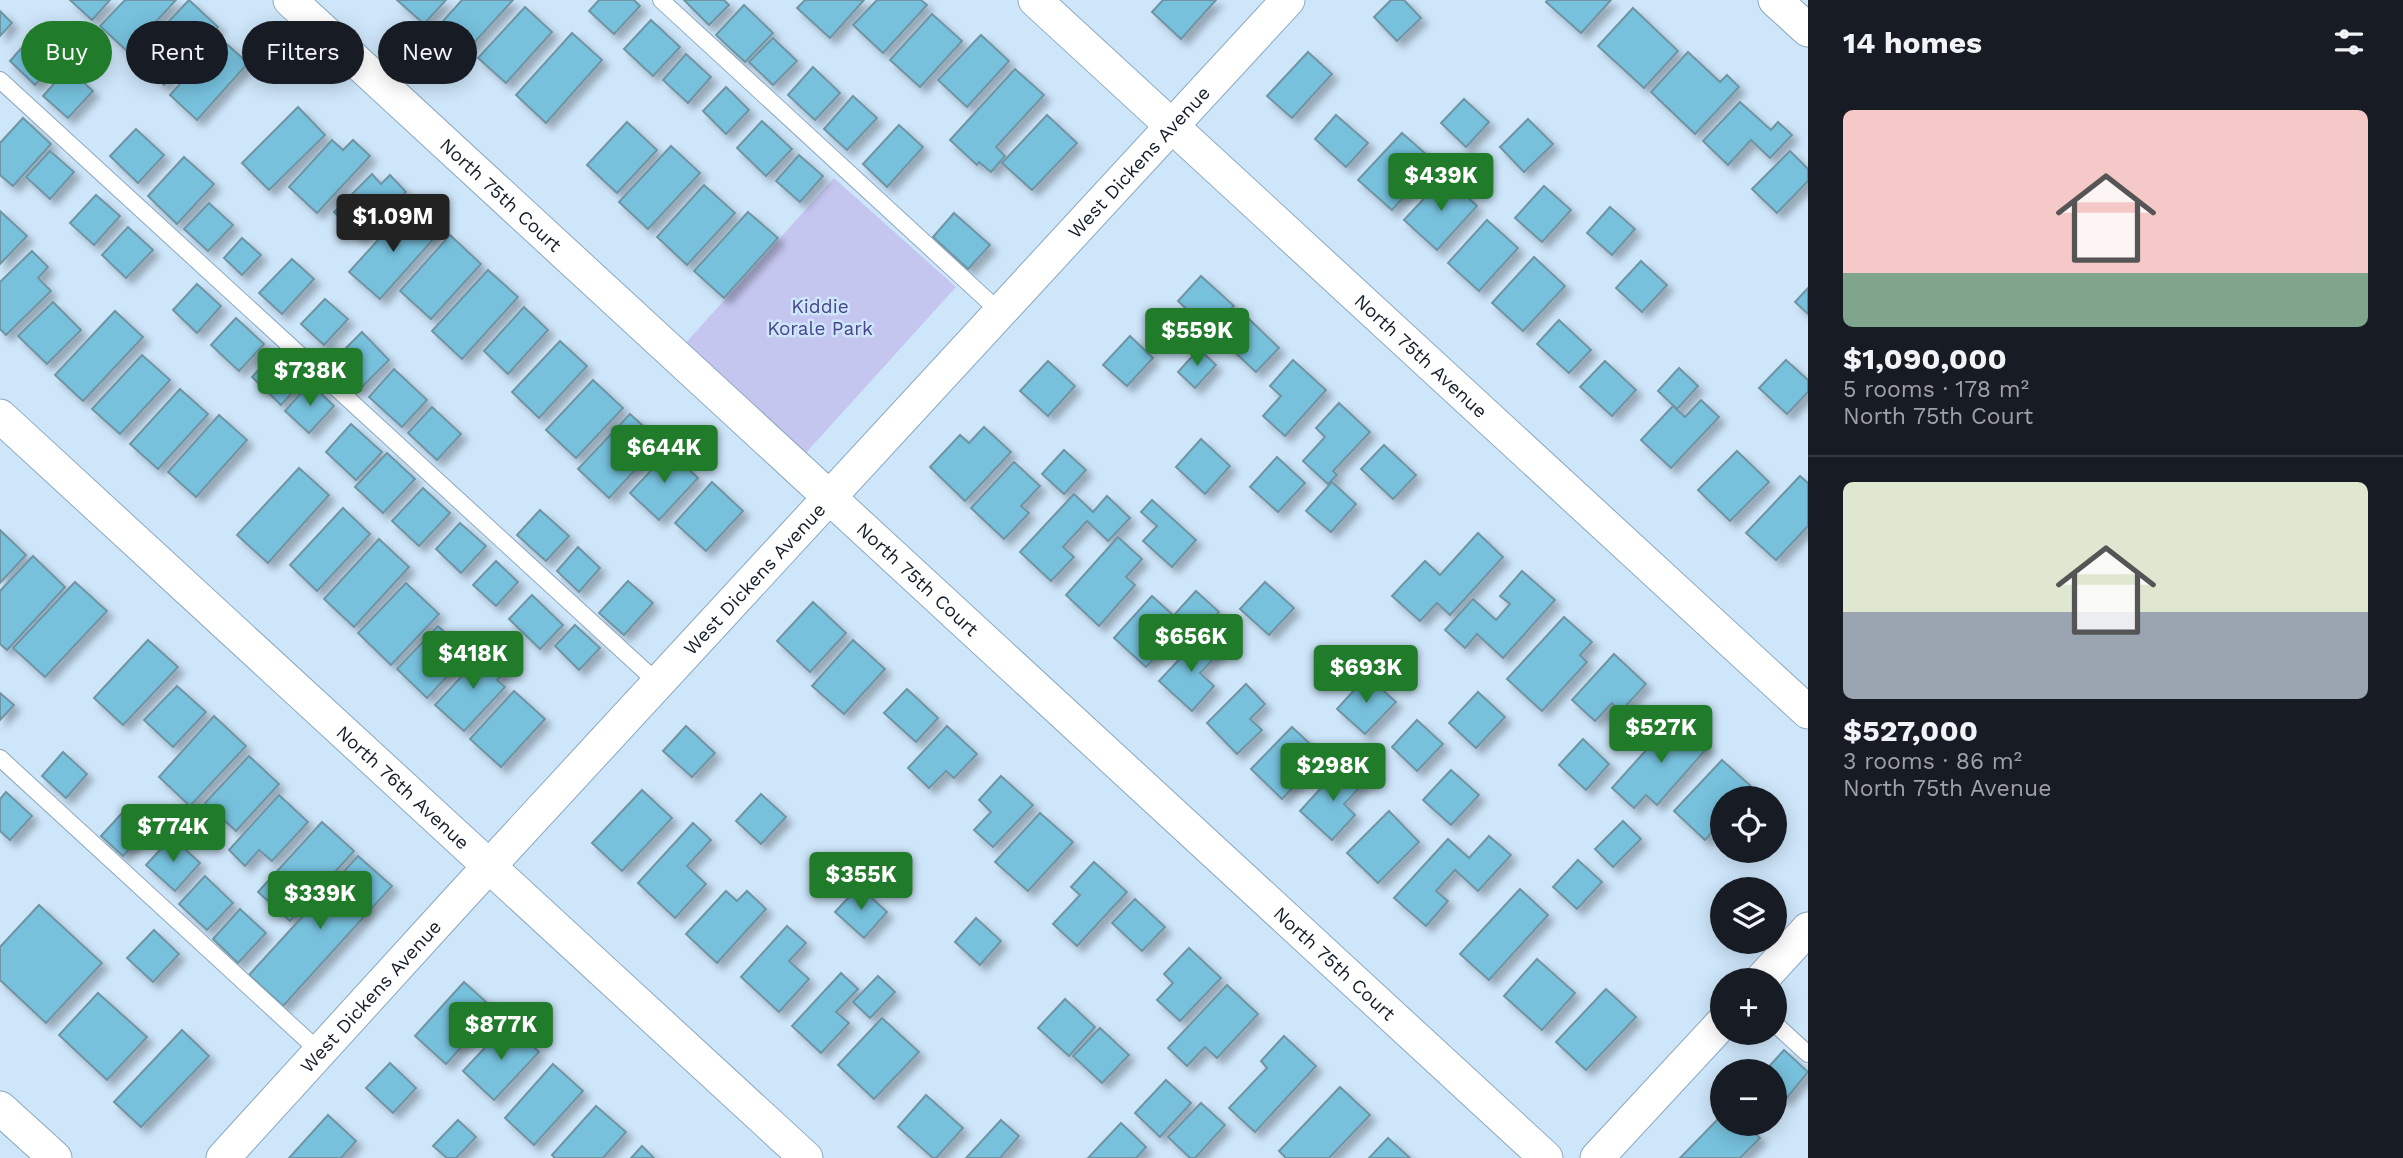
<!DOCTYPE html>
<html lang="en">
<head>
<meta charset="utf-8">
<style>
	:root { --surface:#171b24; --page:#242831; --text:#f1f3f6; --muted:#9ea1a6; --line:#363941; --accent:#207b2a }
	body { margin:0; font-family:"Work Sans",sans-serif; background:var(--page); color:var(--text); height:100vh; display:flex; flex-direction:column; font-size:26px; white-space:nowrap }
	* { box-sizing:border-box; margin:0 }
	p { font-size:23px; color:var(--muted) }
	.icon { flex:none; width:38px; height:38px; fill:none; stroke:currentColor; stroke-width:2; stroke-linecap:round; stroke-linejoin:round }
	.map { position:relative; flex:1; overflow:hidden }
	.panel { display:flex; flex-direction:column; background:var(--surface); width:595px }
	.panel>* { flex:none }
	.hud { position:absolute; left:21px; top:21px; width:665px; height:63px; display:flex; gap:14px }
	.fabs { position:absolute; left:1710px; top:786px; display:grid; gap:14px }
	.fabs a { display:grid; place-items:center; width:77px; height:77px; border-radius:50%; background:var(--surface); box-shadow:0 4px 18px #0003; font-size:35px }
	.price { position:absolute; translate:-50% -60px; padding:0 16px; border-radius:7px; background:var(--accent); color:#fff; font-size:23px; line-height:46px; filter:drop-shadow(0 2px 4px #0008) }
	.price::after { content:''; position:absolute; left:50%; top:42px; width:21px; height:16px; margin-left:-10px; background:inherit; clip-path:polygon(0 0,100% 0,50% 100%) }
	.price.active { background:#222; color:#fff }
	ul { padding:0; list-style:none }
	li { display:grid; align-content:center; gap:14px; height:371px; padding:0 35px }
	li+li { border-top:2px solid var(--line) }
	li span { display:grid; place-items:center; height:217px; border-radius:10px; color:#555 }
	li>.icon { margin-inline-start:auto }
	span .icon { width:126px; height:126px; fill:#fffc; stroke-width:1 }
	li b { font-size:30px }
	h2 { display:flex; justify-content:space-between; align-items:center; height:84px; padding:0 35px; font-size:30px }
	.tag { padding:0 24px; border-radius:32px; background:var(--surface); box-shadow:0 4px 18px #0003; font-size:24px; line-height:63px }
	.tag.active { background:var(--accent); color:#fff }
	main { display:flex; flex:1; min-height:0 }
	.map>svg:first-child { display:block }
	.green { fill:#c5c6f0 }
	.building { fill:#77c1dd; stroke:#6f94a3; stroke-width:2; filter:url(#shadow) }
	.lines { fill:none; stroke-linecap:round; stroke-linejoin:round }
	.lane-casing { stroke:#8ba7bf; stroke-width:18 }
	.street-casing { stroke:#8ba7bf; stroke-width:35 }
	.lane { stroke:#fff; stroke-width:16 }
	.street { stroke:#fff; stroke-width:33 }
	.labels { text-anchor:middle; stroke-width:5; stroke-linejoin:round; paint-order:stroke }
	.street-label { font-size:19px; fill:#141e28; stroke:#cee6fa }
	.park-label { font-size:19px; fill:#49448b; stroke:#cee6fa }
</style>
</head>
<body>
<main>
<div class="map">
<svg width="1808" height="1158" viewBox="0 0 1808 1158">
	<defs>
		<filter id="shadow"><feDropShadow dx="6" dy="6" stdDeviation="3.5" flood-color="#0004"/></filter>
	</defs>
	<rect width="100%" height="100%" fill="#cee6fa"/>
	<path class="green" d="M834,178L956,287L804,455L683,346Z"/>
	<g class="building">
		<path d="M70,0H110L92,20Z"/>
		<path d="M125,0H176L128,52L100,26Z"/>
		<path d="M189,0L218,27L164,85L135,57Z"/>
		<path d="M397,0H446L424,24Z"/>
		<path d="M462,0H513L461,57L433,32Z"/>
		<path d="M599,0H634L640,6L614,34L589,11Z"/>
		<path d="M684,0H724L729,5L709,25Z"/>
		<path d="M805,0H864L830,38L797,8Z"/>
		<path d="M877,0H921L927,5L883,53L853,25Z"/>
		<path d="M1163,0H1216L1181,39L1152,12Z"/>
		<path d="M1391,0H1404L1421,18L1397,41L1374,17Z"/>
		<path d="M1548,0H1611L1581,33L1546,2Z"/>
		<path d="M744,5L773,33L745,62L716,35Z"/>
		<path d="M525,7L552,32L506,83L478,58Z"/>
		<path d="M1633,8L1678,51L1644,88L1598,46Z"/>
		<path d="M0,11L12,23L0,36Z"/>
		<path d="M932,14L962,41L920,87L890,60Z"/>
		<path d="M651,20L680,47L653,76L624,49Z"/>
		<path d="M572,33L602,60L546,123L516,95Z"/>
		<path d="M34,34L59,58L35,85L10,61Z"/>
		<path d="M981,35L1009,61L967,107L938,80Z"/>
		<path d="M773,38L797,61L773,85L749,62Z"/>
		<path d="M221,39L248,63L197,120L170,95Z"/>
		<path d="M1308,52L1332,74L1292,118L1267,96Z"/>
		<path d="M1688,52L1720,82L1727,75L1739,87L1695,134L1651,92Z"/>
		<path d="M686,54L711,77L688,103L663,80Z"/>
		<path d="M813,67L840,93L815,120L788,95Z"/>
		<path d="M68,68L93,91L68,118L43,96Z"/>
		<path d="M1015,69L1044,95L996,147L1005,156L991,172L979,162L977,165L950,140Z"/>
		<path d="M726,87L749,110L726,134L703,111Z"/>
		<path d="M853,96L877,118L847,150L824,129Z"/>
		<path d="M1464,99L1489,122L1466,147L1441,123Z"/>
		<path d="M1740,102L1771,130L1778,122L1792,135L1770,158L1751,140L1728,165L1703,141Z"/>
		<path d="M298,107L325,135L269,190L242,163Z"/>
		<path d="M1047,115L1077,143L1032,190L1002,163Z"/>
		<path d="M1336,115L1368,143L1346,167L1315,139Z"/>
		<path d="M23,118L51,144L13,186L0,175V143Z"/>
		<path d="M1528,119L1553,144L1524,172L1500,147Z"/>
		<path d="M762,121L792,149L766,176L737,148Z"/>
		<path d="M627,122L657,150L617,193L587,165Z"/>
		<path d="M899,125L923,147L887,187L863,164Z"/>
		<path d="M136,129L164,155L138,183L110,156Z"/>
		<path d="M1402,133L1435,162L1392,210L1358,180Z"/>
		<path d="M332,140L343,150L353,140L370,156L317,213L289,187Z"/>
		<path d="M671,146L700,173L648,229L619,202Z"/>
		<path d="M50,151L74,172L50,199L26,177Z"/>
		<path d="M1790,151L1808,169V181L1777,213L1752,189Z"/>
		<path d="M799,155L823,176L800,202L776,181Z"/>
		<path d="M184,157L214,184L177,224L148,196Z"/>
		<path d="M372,174L381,184L390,175L406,192L359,238L334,212Z"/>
		<path d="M1445,176L1477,206L1437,250L1404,220Z"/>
		<path d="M704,185L735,213L687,265L657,237Z"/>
		<path d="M1544,186L1571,210L1542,242L1515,218Z"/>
		<path d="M96,195L120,216L94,245L70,223Z"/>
		<path d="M209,203L233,225L208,251L184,229Z"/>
		<path d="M1610,207L1635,229L1612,255L1587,233Z"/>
		<path d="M407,208L437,235L380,299L349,272Z"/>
		<path d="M0,211L27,236L0,264Z"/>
		<path d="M748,212L778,238L724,298L694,271Z"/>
		<path d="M954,213L990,245L968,269L933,237Z"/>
		<path d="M1487,220L1518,248L1479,291L1448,263Z"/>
		<path d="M128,227L153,250L126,278L102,255Z"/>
		<path d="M450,235L481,264L431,319L400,291Z"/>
		<path d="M242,238L261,255L242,275L224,258Z"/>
		<path d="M32,251L48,267L38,278L51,291L6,335L0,329V282Z"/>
		<path d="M1534,257L1565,286L1523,331L1492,303Z"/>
		<path d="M292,259L314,279L282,314L259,293Z"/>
		<path d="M1641,261L1667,285L1642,312L1616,288Z"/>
		<path d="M488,270L518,297L462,359L432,331Z"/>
		<path d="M1201,276L1234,306L1210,331L1178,301Z"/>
		<path d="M197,284L221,306L197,333L173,310Z"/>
		<path d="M1808,288V314L1795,302Z"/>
		<path d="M325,299L348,319L324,345L301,324Z"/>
		<path d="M53,302L81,330L47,364L18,336Z"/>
		<path d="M524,307L548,330L508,374L484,351Z"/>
		<path d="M115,311L143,337L83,401L55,375Z"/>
		<path d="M236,318L264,344L239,371L211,345Z"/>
		<path d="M1248,318L1279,348L1256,372L1225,343Z"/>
		<path d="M1559,320L1591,350L1569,373L1537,344Z"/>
		<path d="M362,332L389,360L359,390L332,362Z"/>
		<path d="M1130,336L1153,358L1127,386L1103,365Z"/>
		<path d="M560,341L587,366L539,418L512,392Z"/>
		<path d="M1199,349L1216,365L1195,388L1178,372Z"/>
		<path d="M273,354L302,382L281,405L252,377Z"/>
		<path d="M142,355L170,380L120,434L92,409Z"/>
		<path d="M1293,360L1326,390L1285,436L1263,416L1281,396L1270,386Z"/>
		<path d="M1786,360L1808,380V392L1787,414L1759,388Z"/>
		<path d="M1048,361L1075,386L1048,416L1020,391Z"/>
		<path d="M1605,361L1636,390L1612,416L1580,387Z"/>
		<path d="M1679,368L1698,386L1677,409L1658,391Z"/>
		<path d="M394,369L427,400L402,427L369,397Z"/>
		<path d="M593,380L623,408L576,458L546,430Z"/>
		<path d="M310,383L334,406L309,433L285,411Z"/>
		<path d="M180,389L208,414L158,469L130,444Z"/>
		<path d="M1701,400L1719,417L1671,468L1641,440L1673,406L1685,417Z"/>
		<path d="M1339,403L1370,432L1333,471L1337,475L1328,484L1303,461L1325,437L1316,428Z"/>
		<path d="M432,407L461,434L437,460L408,433Z"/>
		<path d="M630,414L661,442L609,498L578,469Z"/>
		<path d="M219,415L247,440L196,497L168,472Z"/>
		<path d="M351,424L382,452L356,480L326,452Z"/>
		<path d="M984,427L1011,452L965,501L930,467L960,435L969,443Z"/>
		<path d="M1201,439L1230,466L1205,494L1176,467Z"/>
		<path d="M1384,445L1416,475L1393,499L1361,469Z"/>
		<path d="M1064,450L1086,470L1064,494L1042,474Z"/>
		<path d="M669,451L698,478L659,520L630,493Z"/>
		<path d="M1737,451L1769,482L1730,521L1698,490Z"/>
		<path d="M387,453L415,479L383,513L355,487Z"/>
		<path d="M1277,457L1305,483L1278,512L1250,487Z"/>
		<path d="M1014,462L1040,486L1021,506L1029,513L1004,539L971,508Z"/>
		<path d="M299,468L329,495L268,563L237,535Z"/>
		<path d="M1800,476L1808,483V526L1776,560L1746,533Z"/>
		<path d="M712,482L743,511L706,551L675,523Z"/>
		<path d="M1332,482L1356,504L1331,532L1306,511Z"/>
		<path d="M423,488L450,513L419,546L392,521Z"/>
		<path d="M1074,494L1093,512L1107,496L1130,518L1108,541L1087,521L1063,547L1074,557L1051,581L1020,552Z"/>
		<path d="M1152,500L1196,540L1172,567L1143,541L1157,526L1141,512Z"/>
		<path d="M343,508L370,534L317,591L290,565Z"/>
		<path d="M540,510L569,536L546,561L517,535Z"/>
		<path d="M460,523L486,546L461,573L436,549Z"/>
		<path d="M0,530L26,555L0,583Z"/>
		<path d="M1478,533L1503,557L1450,615L1437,603L1420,621L1392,596L1425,561L1440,575Z"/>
		<path d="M1118,537L1142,559L1126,577L1135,585L1099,626L1066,595Z"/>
		<path d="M379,539L409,567L354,627L324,599Z"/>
		<path d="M578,547L600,568L579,592L557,571Z"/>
		<path d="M33,556L65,587L7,650L0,644V591Z"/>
		<path d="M496,561L518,582L496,606L473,585Z"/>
		<path d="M1522,571L1555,600L1503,658L1477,634L1465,648L1445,630L1473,599L1496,620L1510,604L1500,596Z"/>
		<path d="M628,581L653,603L624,635L599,613Z"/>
		<path d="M75,582L107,611L45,677L13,648Z"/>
		<path d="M1265,582L1294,608L1269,635L1240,609Z"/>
		<path d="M406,583L439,614L391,665L358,633Z"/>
		<path d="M1196,591L1219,612L1196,636L1174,615Z"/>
		<path d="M532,595L563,625L540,649L509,619Z"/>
		<path d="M1152,596L1172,614L1155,631L1168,643L1146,667L1114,638Z"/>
		<path d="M813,602L846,633L810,672L777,641Z"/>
		<path d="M1564,617L1592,642L1580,655L1587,662L1542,711L1507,679Z"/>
		<path d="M575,625L600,648L579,670L555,646Z"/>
		<path d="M438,626L468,654L427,698L397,669Z"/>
		<path d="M1202,635L1220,652L1200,673L1214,686L1192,711L1159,681Z"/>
		<path d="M148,640L178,667L123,725L94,698Z"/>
		<path d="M853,640L885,669L844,714L812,686Z"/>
		<path d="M486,650L507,670L497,680L505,687L464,731L435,705Z"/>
		<path d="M1614,654L1646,684L1620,712L1612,703L1595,721L1572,700Z"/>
		<path d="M1367,676L1396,702L1365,734L1337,709Z"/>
		<path d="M1246,684L1265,704L1250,719L1262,730L1237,754L1207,723Z"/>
		<path d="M177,686L206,712L173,747L144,720Z"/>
		<path d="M907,689L938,718L916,742L884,713Z"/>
		<path d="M514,691L545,719L501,767L470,739Z"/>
		<path d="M1478,692L1505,717L1476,748L1449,723Z"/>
		<path d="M0,693L14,705L0,720Z"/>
		<path d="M214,716L246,746L190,806L159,777Z"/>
		<path d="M1676,717L1709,746L1657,805L1646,795L1634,808L1612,788Z"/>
		<path d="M1417,720L1443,744L1417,771L1392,747Z"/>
		<path d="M686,726L715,753L692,777L663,751Z"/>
		<path d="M947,726L977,754L954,778L946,771L929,788L908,768Z"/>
		<path d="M1292,727L1323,756L1282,799L1251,769Z"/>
		<path d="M1583,739L1609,764L1586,790L1559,765Z"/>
		<path d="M63,752L87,774L66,798L42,776Z"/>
		<path d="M249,756L279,784L236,831L205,803Z"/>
		<path d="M1722,760L1753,788L1744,798H1722V821L1705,840L1674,811Z"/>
		<path d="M1343,764L1364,783L1344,804L1355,815L1332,840L1300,811Z"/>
		<path d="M1451,770L1479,795L1451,825L1423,800Z"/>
		<path d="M1001,776L1033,805L993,847L974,830L991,812L979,800Z"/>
		<path d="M642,790L672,818L622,871L592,843Z"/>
		<path d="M6,792L32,816L10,840L0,831V799Z"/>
		<path d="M761,794L786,817L761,844L736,821Z"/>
		<path d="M279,795L308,822L272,861L259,850L245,866L229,850Z"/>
		<path d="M1389,811L1419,842L1378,883L1347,853Z"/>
		<path d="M123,812L145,832L123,856L101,836Z"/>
		<path d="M1040,813L1073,842L1028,891L995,862Z"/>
		<path d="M1623,821L1641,839L1613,867L1595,849Z"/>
		<path d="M322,822L354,851L290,921L258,892Z"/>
		<path d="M693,823L711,840L687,866L706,884L675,918L638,883Z"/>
		<path d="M1489,836L1511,855L1478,891L1455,870L1436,891L1448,901L1426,926L1394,898L1448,839L1469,858Z"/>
		<path d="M172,837L200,863L175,891L146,865Z"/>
		<path d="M358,856L392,886L283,1006L249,975Z"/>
		<path d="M1578,860L1602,882L1577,909L1553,887Z"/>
		<path d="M1094,862L1127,892L1077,946L1053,924L1080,895L1071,887Z"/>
		<path d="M205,876L233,903L207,930L179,904Z"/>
		<path d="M859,886L887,912L864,938L835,912Z"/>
		<path d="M1520,889L1548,915L1489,980L1460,954Z"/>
		<path d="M726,891L737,901L747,891L766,909L717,963L686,934Z"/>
		<path d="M1135,899L1165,927L1142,951L1112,923Z"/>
		<path d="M39,905L102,963L46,1023L0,980V947Z"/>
		<path d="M240,909L266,933L238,963L213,939Z"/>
		<path d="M976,918L1001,941L980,965L955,942Z"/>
		<path d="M787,926L806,943L789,961L809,979L779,1012L741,977Z"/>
		<path d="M154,930L179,954L153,982L127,958Z"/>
		<path d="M1189,948L1221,978L1180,1021L1157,1000L1173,983L1164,974Z"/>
		<path d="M1537,959L1575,993L1542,1030L1504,996Z"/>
		<path d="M841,973L858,989L836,1012L849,1023L821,1053L792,1026Z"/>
		<path d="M878,976L895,992L870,1018L853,1002Z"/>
		<path d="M464,982L495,1010L446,1064L415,1036Z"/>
		<path d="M1227,985L1258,1014L1217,1058L1205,1047L1187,1066L1168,1048Z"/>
		<path d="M1606,989L1636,1017L1586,1070L1556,1042Z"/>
		<path d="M98,993L147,1037L107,1080L59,1035Z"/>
		<path d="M1065,999L1095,1027L1069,1056L1038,1028Z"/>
		<path d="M882,1018L919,1052L874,1099L838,1065Z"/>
		<path d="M508,1023L539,1052L494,1100L463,1071Z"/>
		<path d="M1100,1028L1129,1055L1102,1083L1073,1056Z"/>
		<path d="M182,1030L209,1056L141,1127L114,1102Z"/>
		<path d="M1284,1036L1316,1066L1255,1132L1229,1108L1267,1068L1261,1061Z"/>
		<path d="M1784,1050L1808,1072L1785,1100L1774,1090V1071H1765Z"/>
		<path d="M390,1063L416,1088L393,1113L366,1088Z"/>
		<path d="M553,1064L583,1091L534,1145L505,1118Z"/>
		<path d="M1166,1080L1191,1103L1160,1137L1135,1113Z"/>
		<path d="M1340,1087L1370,1115L1329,1158H1286L1279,1151Z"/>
		<path d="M926,1095L963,1128L936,1158H933L898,1127Z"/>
		<path d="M1201,1103L1225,1125L1195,1158H1190L1168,1137Z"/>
		<path d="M596,1106L626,1132L603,1158H555L552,1155Z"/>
		<path d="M328,1115L356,1141L341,1158H289Z"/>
		<path d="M1722,1115V1124H1745L1760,1138L1740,1158H1680Z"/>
		<path d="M458,1120L476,1137L456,1158H447L433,1146Z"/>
		<path d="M1001,1120L1019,1136L1000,1158H966Z"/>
		<path d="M1121,1123L1146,1147L1136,1158H1088Z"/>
		<path d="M1388,1138L1410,1158H1369Z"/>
		<path d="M642,1146L654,1158H631Z"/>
	</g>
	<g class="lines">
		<defs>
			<g id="lane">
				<path d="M661,0L1000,312"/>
				<path d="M0,80L658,683"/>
				<path d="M0,758L319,1051"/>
				<path d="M1774,1023L1808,1054"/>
			</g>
			<g id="street">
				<path id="s1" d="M290,0L1546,1158"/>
				<path id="s2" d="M1035,0L1808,712"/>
				<path d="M1775,0L1808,30"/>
				<path id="s3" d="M0,416L806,1158"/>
				<path d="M1761,980L1808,929"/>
				<path d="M0,1108L55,1158"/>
				<path id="s4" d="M223,1158L457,901L1288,0"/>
				<path d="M1597,1158L1722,1023"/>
			</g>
		</defs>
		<use href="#lane" class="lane-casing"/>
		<use href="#street" class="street-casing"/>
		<use href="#lane" class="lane"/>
		<use href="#street" class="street"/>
	</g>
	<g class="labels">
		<g class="street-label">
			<text dy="7" stroke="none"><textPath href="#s4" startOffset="1353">West Dickens Avenue</textPath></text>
			<text dy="7" stroke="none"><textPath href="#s1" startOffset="287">North 75th Court</textPath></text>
			<text dy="7" stroke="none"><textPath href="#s2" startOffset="525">North 75th Avenue</textPath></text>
			<text dy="7" stroke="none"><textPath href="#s4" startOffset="786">West Dickens Avenue</textPath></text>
			<text dy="7" stroke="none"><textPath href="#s1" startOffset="854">North 75th Court</textPath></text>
			<text dy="7" stroke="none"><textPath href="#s3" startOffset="548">North 76th Avenue</textPath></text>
			<text dy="7" stroke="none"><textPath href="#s1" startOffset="1421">North 75th Court</textPath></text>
			<text dy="7" stroke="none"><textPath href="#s4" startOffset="219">West Dickens Avenue</textPath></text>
		</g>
		<g class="park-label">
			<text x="820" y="313">Kiddie<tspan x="820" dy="22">Korale Park</tspan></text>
		</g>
	</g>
</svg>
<div class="fabs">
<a><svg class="icon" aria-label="locate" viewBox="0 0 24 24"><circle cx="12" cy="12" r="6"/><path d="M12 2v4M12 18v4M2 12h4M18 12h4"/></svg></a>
<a><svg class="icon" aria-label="layers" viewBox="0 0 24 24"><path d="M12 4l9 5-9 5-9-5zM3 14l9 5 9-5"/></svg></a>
<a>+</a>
<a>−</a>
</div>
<b class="price" style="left:1441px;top:213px">$439K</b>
<b class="price active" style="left:393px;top:254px">$1.09M</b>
<b class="price" style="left:1197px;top:368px">$559K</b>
<b class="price" style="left:310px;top:408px">$738K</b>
<b class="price" style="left:664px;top:485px">$644K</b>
<b class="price" style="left:1191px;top:674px">$656K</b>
<b class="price" style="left:473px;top:691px">$418K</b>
<b class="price" style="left:1366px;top:705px">$693K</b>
<b class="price" style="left:1661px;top:765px">$527K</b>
<b class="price" style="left:1333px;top:803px">$298K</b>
<b class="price" style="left:173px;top:864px">$774K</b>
<b class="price" style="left:861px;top:912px">$355K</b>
<b class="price" style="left:320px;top:931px">$339K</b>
<b class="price" style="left:501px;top:1062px">$877K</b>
<div class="hud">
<a class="tag active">Buy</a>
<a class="tag">Rent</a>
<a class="tag">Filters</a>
<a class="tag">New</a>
</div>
</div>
<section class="panel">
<h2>14 homes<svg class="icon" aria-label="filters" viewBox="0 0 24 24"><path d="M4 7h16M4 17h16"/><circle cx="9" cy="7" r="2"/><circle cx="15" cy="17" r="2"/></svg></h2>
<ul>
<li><span style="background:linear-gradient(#f6c9c9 75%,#7fa58c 0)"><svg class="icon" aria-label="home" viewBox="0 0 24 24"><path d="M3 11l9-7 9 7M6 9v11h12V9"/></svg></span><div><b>$1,090,000</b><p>5 rooms · 178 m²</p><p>North 75th Court</p></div></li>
<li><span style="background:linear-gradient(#dfe7d0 60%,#9aa5b1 0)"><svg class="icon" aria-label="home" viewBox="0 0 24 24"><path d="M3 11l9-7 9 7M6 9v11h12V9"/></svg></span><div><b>$527,000</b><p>3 rooms · 86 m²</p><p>North 75th Avenue</p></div></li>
</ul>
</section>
</main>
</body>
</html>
